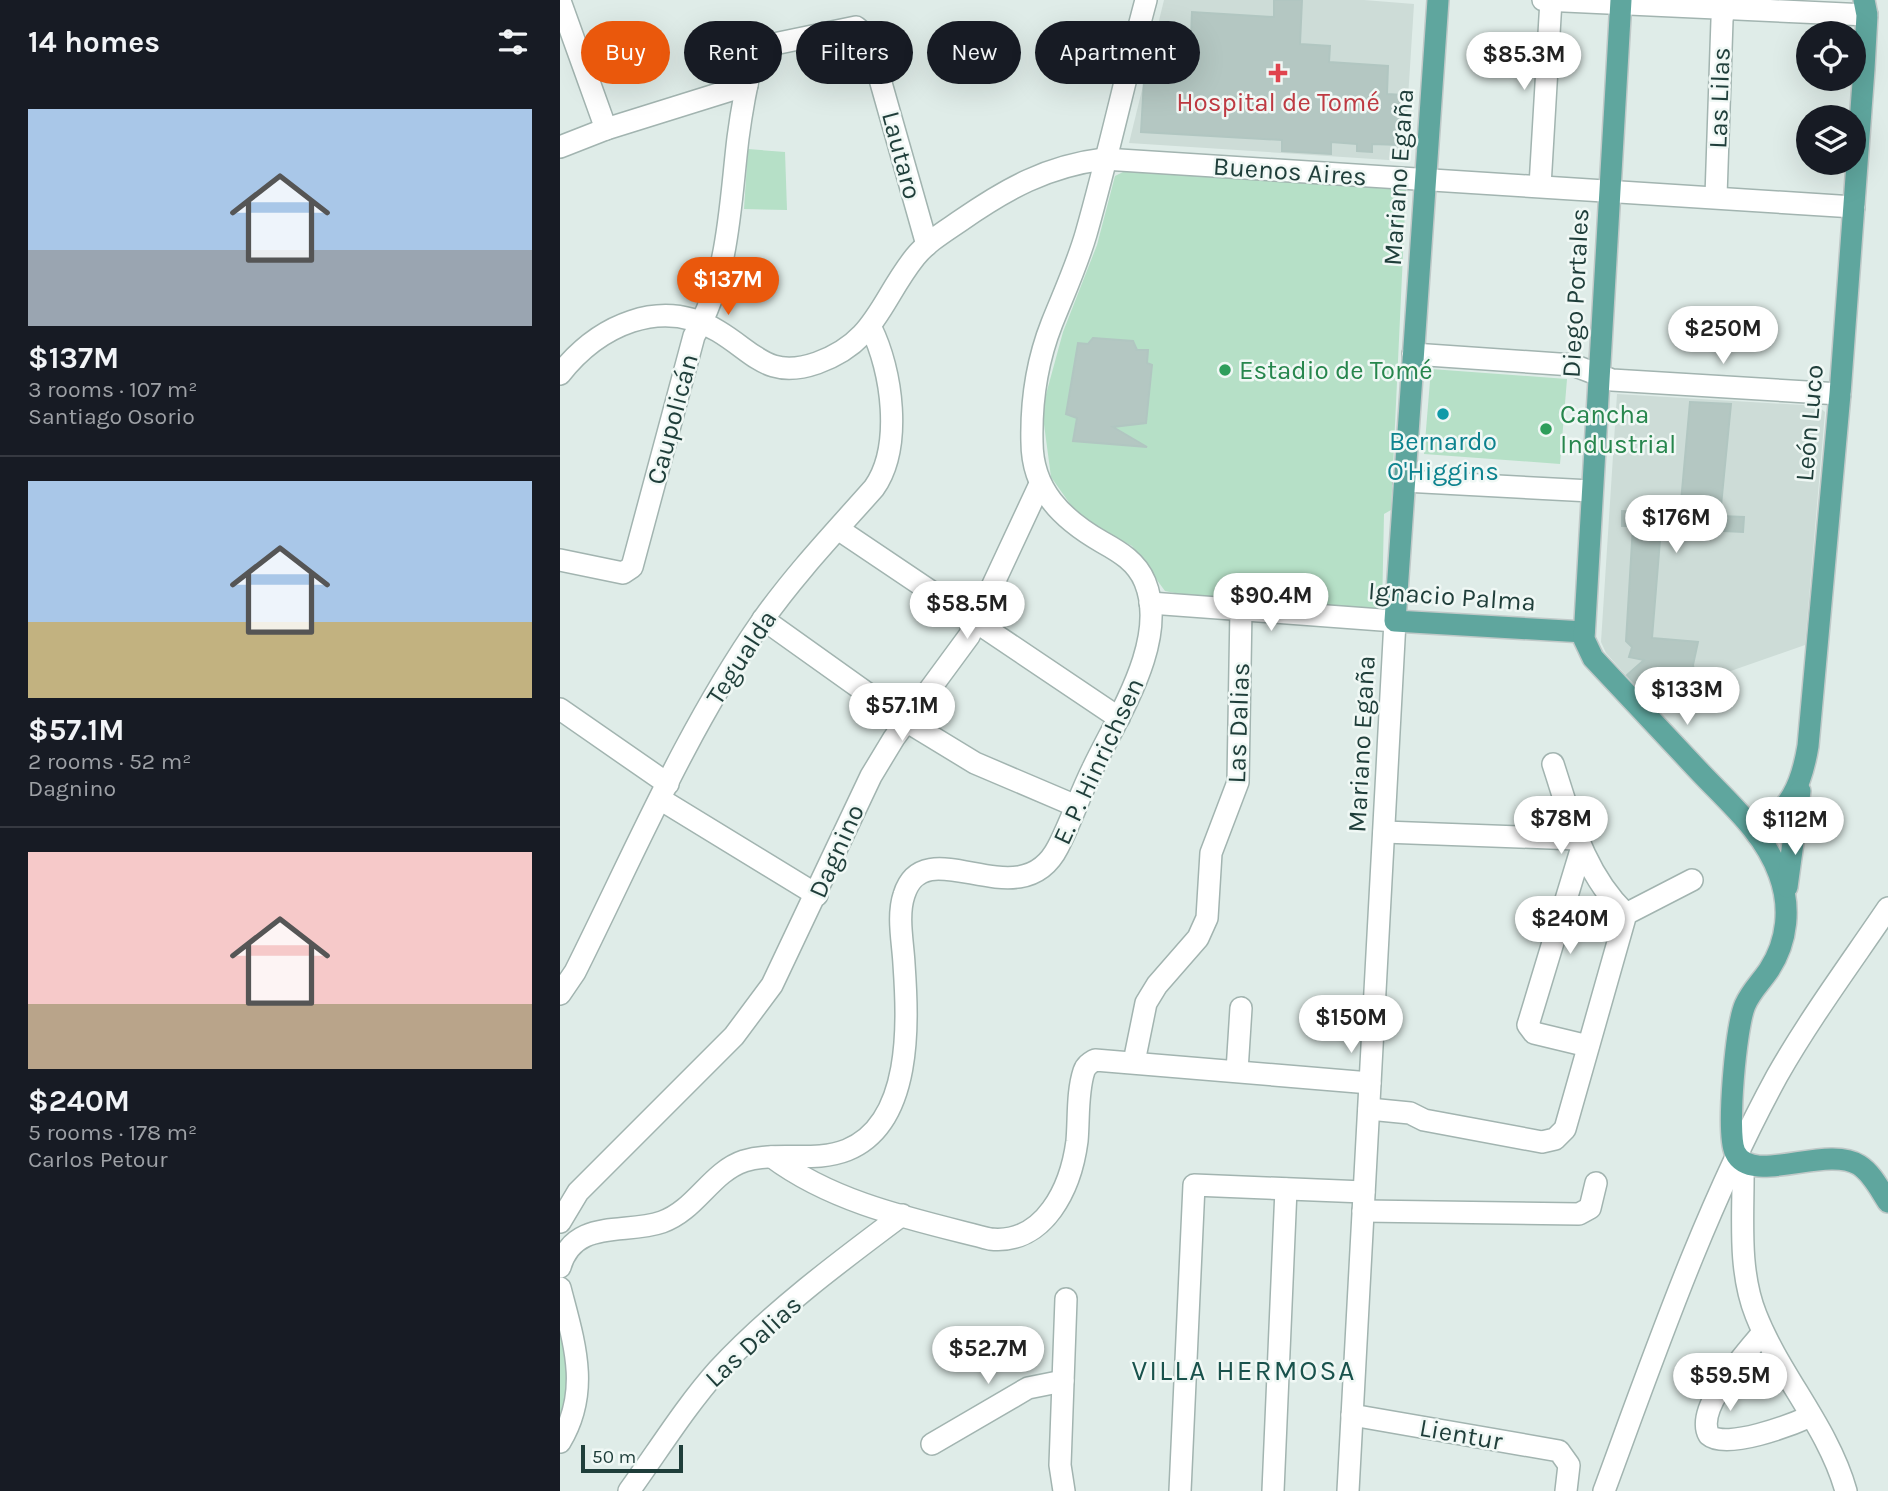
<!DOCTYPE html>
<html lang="en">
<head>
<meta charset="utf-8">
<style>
	:root { --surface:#171b24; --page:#20242c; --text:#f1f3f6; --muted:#9ea1a6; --line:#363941; --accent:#ea580c }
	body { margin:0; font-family:Karla,sans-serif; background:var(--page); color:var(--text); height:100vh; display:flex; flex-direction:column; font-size:26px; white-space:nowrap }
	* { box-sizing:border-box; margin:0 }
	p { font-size:23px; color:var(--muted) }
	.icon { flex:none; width:38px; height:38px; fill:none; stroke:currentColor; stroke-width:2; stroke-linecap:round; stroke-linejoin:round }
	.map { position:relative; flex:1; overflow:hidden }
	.side { display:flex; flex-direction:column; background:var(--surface); width:560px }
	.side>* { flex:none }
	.hud { position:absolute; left:21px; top:21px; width:665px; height:63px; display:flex; gap:14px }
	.fabs { position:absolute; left:1236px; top:21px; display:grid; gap:14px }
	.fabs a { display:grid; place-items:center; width:70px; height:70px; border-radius:50%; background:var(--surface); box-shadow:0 7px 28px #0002; font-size:35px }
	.scale { position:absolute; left:21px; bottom:18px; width:102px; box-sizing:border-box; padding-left:7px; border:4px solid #1f3e3a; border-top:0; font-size:19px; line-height:24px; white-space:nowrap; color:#1f3e3a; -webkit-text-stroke:5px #f0f8f5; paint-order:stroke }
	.price { position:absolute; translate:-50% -60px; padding:0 16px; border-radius:24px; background:#fff; color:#222; font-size:23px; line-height:46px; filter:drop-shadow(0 2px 4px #0008) }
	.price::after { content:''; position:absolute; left:50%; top:42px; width:21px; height:16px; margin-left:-10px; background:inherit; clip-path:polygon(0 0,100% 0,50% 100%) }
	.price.current { background:var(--accent); color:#fff }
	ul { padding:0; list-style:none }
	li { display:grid; align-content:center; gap:14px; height:371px; padding:0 28px }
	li+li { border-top:2px solid var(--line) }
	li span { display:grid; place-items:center; height:217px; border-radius:0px; color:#555 }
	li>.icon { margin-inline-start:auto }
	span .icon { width:126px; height:126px; fill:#fffc; stroke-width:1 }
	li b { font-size:30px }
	h2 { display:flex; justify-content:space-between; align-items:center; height:84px; padding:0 28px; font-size:30px }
	.chip { padding:0 24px; border-radius:32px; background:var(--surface); box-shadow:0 7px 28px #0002; font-size:24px; line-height:63px }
	.chip.current { background:var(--accent); color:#fff }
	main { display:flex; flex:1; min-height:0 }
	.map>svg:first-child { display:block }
	.built { fill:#cddcd7 }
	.green { fill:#b6e0c7 }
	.building { fill:#b4c7c2; stroke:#b1c6c1; stroke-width:2 }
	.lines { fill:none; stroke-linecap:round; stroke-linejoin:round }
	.minor-casing { stroke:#a2b4b0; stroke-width:24 }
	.major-casing { stroke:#c0c9c8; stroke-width:24 }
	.minor { stroke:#fff; stroke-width:21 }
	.major { stroke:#5fa69e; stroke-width:21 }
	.health-dot { fill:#e0444e; stroke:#f0f8f5; stroke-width:2.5 }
	.leisure-dot { fill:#2e9e5b; stroke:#f0f8f5; stroke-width:2.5 }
	.culture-dot { fill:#0f9aa8; stroke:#f0f8f5; stroke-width:2.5 }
	.labels { text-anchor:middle; stroke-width:5; stroke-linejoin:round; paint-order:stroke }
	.street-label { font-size:26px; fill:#1f3e3a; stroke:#f0f8f5 }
	.health-label { font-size:26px; fill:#be3a42; stroke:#f0f8f5 }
	.leisure-label { font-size:26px; fill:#27864d; stroke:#f0f8f5; text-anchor:start }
	.culture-label { font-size:26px; fill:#0d838f; stroke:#f0f8f5 }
	.neighbourhood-label { font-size:28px; letter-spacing:2px; fill:#19524c; stroke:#f0f8f5 }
</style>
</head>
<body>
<main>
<section class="side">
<h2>14 homes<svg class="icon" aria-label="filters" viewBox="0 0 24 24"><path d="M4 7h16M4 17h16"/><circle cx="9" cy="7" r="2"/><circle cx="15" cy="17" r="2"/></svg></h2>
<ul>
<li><span style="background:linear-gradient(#a9c7e8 65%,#9aa5b1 0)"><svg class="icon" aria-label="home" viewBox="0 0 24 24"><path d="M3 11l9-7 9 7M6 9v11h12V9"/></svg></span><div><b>$137M</b><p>3 rooms · 107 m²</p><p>Santiago Osorio</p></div></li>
<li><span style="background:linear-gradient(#a9c7e8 65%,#c2b280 0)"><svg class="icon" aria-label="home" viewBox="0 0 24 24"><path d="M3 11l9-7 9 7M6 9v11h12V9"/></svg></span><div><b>$57.1M</b><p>2 rooms · 52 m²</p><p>Dagnino</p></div></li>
<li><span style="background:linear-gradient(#f6c9c9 70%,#b9a48a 0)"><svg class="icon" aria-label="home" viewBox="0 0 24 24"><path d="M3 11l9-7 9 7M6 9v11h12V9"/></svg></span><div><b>$240M</b><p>5 rooms · 178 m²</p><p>Carlos Petour</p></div></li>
</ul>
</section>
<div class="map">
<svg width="1328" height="1491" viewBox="0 0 1328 1491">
	<rect width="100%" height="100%" fill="#dfece8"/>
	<g class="built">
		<path d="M604,0H804L854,4L844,161L569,143Z"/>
		<path d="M1057,394L1258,406L1265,412L1245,645L1122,688L1096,709L1046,653L1041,642Z"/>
	</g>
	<g class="green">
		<path d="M188,149L225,152L227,210L184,209Z"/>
		<path d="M565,171L846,190L831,510L824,514L822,610L635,597L605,591L572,546L520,518L491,477L482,409L503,332L537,245L555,176Z"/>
		<path d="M871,369L1007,379L1000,464L864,454Z"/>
		<path d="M0,1334C9,1363 9,1389 0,1418Z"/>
	</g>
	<g class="building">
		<path d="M714,0H742L740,44L770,46L769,62L828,66L827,94L843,95L840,145L812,144V152L797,151V144L771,142V154L722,151V140L581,132L584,81L604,83L607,36L631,38L632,12L714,17Z"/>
		<path d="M533,338L573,341L577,350H588L587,363L592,365L586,423L553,427L587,447L513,441L517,418L506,414L518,343L528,344Z"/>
		<path d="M1130,402L1171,404L1160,516L1184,517L1183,532L1101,528L1092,638L1138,642L1133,665L1138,694L1116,703L1112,694L1097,708L1067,675L1084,660L1069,657L1072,647L1066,641L1073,526H1062V511L1120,513Z"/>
	</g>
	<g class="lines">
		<defs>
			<g id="minor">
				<path d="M983,0L1307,15"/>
				<path d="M0,1L46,129"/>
				<path d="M0,147L46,129L187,85"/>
				<path d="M980,186L991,0"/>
				<path d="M1156,196L1162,20L1166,0"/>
				<path d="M853,354L1013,365L1052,380L1280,394"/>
				<path d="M0,374C38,326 100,296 158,331C195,353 208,380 257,363C316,342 320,301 355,257C367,242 384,232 400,221C446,189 487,166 544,159L1294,207"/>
				<path d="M844,481L1031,491"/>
				<path d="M278,529L559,718"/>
				<path d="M0,560L63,573L72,567L134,336C169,277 170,204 178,138C182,107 188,77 195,48L296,27L308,37L367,245"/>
				<path d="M590,603L835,621L788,1491"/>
				<path d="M203,619L346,721L415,763L516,806"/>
				<path d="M0,709L108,784"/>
				<path d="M993,764C1011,819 1023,872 1066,914"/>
				<path d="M100,799L257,895"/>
				<path d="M824,832L1017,839"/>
				<path d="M1021,850L968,1025L974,1033L1028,1046"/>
				<path d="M0,994L15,972C74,854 126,730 202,621C235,574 276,531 314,488C343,447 332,370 311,328"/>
				<path d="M574,1062L586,1003L597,985L638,938L647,918L651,853L678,782L681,609"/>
				<path d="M677,1071L681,1008"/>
				<path d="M809,1109L850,1113L864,1120L982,1142L995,1139L1005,1129L1066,914L1132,880"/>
				<path d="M212,1157C275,1204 356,1220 430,1239C485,1245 511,1187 517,1141C519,1119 517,1092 524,1071C526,1065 530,1063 535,1060L810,1083"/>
				<path d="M1183,1162C1184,1212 1177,1268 1196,1315C1220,1376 1268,1427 1286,1491"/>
				<path d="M803,1211L1019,1214L1030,1208L1036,1183"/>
				<path d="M0,1222L18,1192L174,1036L212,985L311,776L334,738L409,636L480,484"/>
				<path d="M0,1267C14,1218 65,1235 102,1222C136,1210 151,1172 184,1161C217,1151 255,1163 287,1150C353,1123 348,1022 344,964C343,943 337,916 344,895C365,827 460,922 498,847C511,822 520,794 533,768C557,717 609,641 585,582C577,562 560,552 542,542C502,519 472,490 472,442C471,401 477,361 492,323C504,293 517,265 526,234C548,157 565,78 586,0"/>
				<path d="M0,1288C14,1342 31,1391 0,1442"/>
				<path d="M1203,1332C1187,1353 1134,1408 1149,1435C1166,1450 1231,1425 1251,1416"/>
				<path d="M792,1415L999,1451L1009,1465L1006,1491"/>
				<path d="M372,1444L468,1388L503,1381"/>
				<path d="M69,1491C98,1451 125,1407 158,1370C212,1312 279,1262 342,1215"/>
				<path d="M504,1491L500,1465L506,1299"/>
				<path d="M620,1491L634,1185L804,1192"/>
				<path d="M713,1491L726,1189"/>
				<path d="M1044,1491C1096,1350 1145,1208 1217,1076C1250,1018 1290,964 1328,908"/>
			</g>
			<g id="major">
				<path d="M878,0L835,621L1024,632"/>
				<path d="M1061,0L1024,639L1033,658C1068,695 1103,733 1138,770C1168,802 1204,832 1219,874C1231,906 1228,941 1209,970C1201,982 1191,991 1185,1005C1176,1026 1166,1133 1175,1152C1191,1187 1266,1144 1299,1165C1312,1173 1320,1190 1328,1202"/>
				<path d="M1197,834C1230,807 1241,788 1248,746L1280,394L1304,69L1307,15L1304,0"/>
				<path d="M1227,887L1240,791"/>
			</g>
		</defs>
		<use href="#minor" class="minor-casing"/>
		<use href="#major" class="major-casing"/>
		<use href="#minor" class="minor"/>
		<use href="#major" class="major"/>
	</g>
	<path class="health-dot" d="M714.5 62.5h7v7h7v7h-7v7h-7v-7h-7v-7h7z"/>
	<g class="leisure-dot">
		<circle cx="665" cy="370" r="7"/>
		<circle cx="986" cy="429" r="7"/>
	</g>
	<circle class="culture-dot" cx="883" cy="414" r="7"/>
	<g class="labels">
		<g class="street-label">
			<text transform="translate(1159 98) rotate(-88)" y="9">Las Lilas</text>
			<text transform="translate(342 155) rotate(75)" y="9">Lautaro</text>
			<text transform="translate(730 171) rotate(4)" y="9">Buenos Aires</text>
			<text transform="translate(838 177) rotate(-86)" y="9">Mariano Egaña</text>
			<text transform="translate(1015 293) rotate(-87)" y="9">Diego Portales</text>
			<text transform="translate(112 419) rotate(-75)" y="9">Caupolicán</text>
			<text transform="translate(1249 423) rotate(-85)" y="9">León Luco</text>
			<text transform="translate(892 596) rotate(4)" y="9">Ignacio Palma</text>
			<text transform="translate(181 657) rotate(-57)" y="9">Tegualda</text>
			<text transform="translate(678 723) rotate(-88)" y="9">Las Dalias</text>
			<text transform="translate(801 744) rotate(-87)" y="9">Mariano Egaña</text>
			<text transform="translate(538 761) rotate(-65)" y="9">E. P. Hinrichsen</text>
			<text transform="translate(276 851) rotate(-66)" y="9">Dagnino</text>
			<text transform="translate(193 1341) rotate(-43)" y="9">Las Dalias</text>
			<text transform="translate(901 1434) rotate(10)" y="9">Lientur</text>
		</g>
		<g class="health-label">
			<text x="718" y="111">Hospital de Tomé</text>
		</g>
		<g class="leisure-label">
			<text x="679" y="379">Estadio de Tomé</text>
			<text x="1000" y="423">Cancha<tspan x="1000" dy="30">Industrial</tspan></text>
		</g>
		<g class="culture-label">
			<text x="883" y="450">Bernardo<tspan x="883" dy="30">O'Higgins</tspan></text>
		</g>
		<g class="neighbourhood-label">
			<text x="684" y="1380">VILLA HERMOSA</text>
		</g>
	</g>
</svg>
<div class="fabs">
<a><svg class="icon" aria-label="locate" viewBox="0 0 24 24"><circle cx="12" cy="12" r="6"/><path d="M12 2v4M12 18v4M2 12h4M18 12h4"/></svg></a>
<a><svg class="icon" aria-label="layers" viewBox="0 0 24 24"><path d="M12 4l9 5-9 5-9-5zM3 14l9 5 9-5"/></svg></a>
</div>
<div class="scale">50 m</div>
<b class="price" style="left:964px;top:92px">$85.3M</b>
<b class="price current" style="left:168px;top:317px">$137M</b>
<b class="price" style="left:1163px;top:366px">$250M</b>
<b class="price" style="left:1116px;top:555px">$176M</b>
<b class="price" style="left:711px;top:633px">$90.4M</b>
<b class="price" style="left:407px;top:641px">$58.5M</b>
<b class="price" style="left:1127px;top:727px">$133M</b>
<b class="price" style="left:342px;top:743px">$57.1M</b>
<b class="price" style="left:1001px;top:856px">$78M</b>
<b class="price" style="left:1235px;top:857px">$112M</b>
<b class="price" style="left:1010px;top:956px">$240M</b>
<b class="price" style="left:791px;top:1055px">$150M</b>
<b class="price" style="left:428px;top:1386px">$52.7M</b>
<b class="price" style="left:1170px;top:1413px">$59.5M</b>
<div class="hud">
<a class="chip current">Buy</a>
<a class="chip">Rent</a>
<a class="chip">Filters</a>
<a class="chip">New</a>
<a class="chip">Apartment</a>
</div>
</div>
</main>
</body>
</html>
